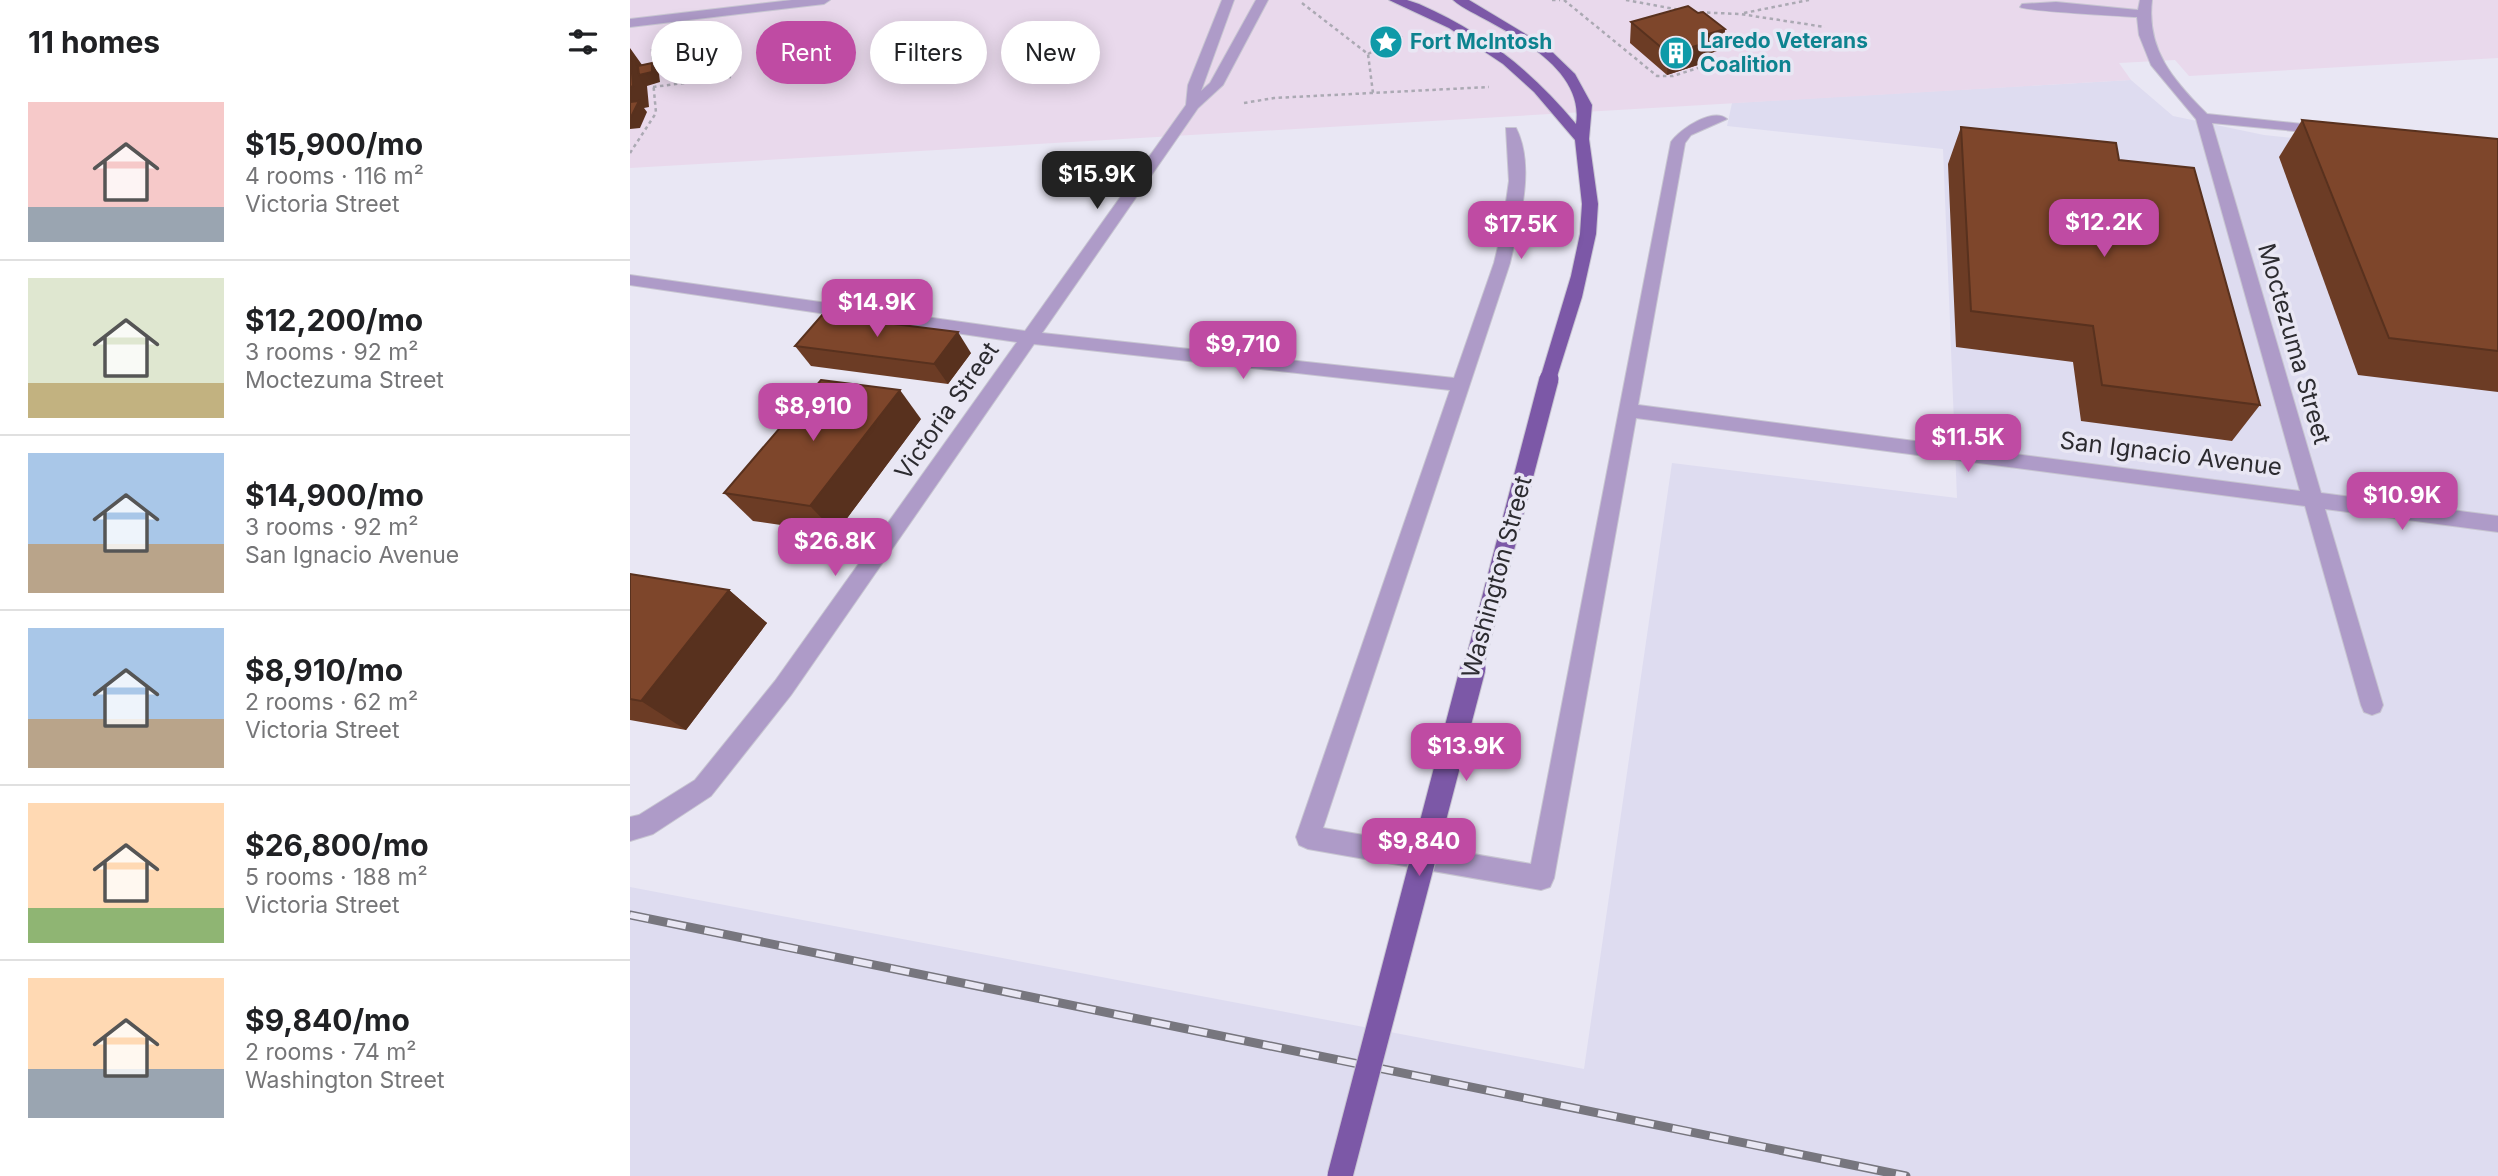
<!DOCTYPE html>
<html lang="en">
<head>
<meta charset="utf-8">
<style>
	:root { --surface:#fff; --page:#f6f6f6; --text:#202124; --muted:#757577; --line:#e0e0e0; --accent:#bf4ba3 }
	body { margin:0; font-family:Inter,sans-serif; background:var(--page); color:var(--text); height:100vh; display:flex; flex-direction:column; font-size:26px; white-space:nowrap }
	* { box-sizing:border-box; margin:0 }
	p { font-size:23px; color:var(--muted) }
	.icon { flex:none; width:38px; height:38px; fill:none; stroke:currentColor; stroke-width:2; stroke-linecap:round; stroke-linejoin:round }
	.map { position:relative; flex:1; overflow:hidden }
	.panel { display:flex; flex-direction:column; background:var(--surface); width:630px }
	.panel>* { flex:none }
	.hud { position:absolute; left:21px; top:21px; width:665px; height:63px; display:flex; gap:14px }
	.price { position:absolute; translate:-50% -60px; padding:0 16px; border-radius:14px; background:var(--accent); color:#fff; font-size:23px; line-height:46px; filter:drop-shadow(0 2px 4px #0008) }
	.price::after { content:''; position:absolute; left:50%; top:42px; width:21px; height:16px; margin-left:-10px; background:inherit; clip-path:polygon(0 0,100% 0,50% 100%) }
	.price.on { background:#222; color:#fff }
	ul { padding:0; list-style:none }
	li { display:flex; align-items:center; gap:21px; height:175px; padding:0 28px }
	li+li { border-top:2px solid var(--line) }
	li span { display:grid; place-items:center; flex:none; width:196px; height:140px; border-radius:0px; color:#555 }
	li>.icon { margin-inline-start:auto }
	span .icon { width:84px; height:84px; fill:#fffc; stroke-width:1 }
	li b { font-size:30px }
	h2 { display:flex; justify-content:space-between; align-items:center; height:84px; padding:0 28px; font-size:30px }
	.pill { padding:0 24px; border-radius:32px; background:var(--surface); box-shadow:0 4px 18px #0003; font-size:24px; line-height:63px }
	.pill.on { background:var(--accent); color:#fff }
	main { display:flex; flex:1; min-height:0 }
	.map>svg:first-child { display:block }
	.built { fill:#dedcf0 }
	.education { fill:#e9d9ec }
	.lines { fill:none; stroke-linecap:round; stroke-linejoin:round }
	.minor-casing { stroke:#c7c5d1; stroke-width:2 }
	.major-casing { stroke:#c7c5d1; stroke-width:2 }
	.path { stroke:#aba9b3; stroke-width:2.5; stroke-dasharray:3.5 3.5; stroke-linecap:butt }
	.minor { fill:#ae9bc8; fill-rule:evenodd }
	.major { fill:#7c58a7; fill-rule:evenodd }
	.rail-casing { stroke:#77767e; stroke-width:9 }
	.rail { stroke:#e9e7f4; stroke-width:6; stroke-dasharray:19; stroke-linecap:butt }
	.major-bridge-far1-casing { stroke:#c7c5d1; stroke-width:21; stroke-linecap:butt }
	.major-bridge-casing { stroke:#c7c5d1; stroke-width:27; stroke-linecap:butt }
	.major-bridge-far1 { stroke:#7c58a7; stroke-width:19 }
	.major-bridge { stroke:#7c58a7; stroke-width:25 }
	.wall { fill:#6c3c25 }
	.shaded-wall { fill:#58311e }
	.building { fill:#7e462b; stroke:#58311e; stroke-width:2 }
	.labels { text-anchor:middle; stroke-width:7; stroke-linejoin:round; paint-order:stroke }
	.far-culture-label { font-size:21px; font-weight:bold; fill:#0d838f; stroke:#e9e7f4; text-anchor:start }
	.street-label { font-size:24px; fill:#2c2b30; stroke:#e9e7f4 }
</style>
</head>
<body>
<main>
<section class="panel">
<h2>11 homes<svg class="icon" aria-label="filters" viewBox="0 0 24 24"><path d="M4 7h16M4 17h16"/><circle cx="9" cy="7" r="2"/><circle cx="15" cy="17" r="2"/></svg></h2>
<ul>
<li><span style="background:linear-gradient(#f6c9c9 75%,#9aa5b1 0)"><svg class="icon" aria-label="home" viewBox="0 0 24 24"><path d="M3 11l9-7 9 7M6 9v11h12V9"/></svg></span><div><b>$15,900/mo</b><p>4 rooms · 116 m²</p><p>Victoria Street</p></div></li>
<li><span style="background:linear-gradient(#dfe7d0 75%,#c2b280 0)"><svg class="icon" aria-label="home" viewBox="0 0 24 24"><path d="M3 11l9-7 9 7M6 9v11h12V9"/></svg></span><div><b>$12,200/mo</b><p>3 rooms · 92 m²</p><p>Moctezuma Street</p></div></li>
<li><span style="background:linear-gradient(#a9c7e8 65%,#b9a48a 0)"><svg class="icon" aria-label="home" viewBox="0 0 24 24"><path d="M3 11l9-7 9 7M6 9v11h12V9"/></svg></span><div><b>$14,900/mo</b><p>3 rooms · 92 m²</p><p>San Ignacio Avenue</p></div></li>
<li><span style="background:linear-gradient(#a9c7e8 65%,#b9a48a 0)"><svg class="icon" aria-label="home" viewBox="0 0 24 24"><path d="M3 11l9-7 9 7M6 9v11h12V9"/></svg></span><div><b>$8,910/mo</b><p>2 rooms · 62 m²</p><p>Victoria Street</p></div></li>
<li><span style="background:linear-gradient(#ffd9b3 75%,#8fb573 0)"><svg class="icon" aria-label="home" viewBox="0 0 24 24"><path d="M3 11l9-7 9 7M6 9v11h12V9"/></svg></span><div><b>$26,800/mo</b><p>5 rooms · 188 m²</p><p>Victoria Street</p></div></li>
<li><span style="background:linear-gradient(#ffd9b3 65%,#9aa5b1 0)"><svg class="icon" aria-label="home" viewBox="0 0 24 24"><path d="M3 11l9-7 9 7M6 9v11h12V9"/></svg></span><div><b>$9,840/mo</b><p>2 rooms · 74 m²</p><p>Washington Street</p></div></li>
</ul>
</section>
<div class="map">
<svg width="1868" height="1176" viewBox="0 0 1868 1176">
	<rect width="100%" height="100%" fill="#e9e7f4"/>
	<path class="built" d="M1501,80L1543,116L1634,135L1868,159V1176H0V887L954,1069L1042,463L1327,498L1313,149L1097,126L1102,103Z"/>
	<path class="education" d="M0,0H1868V58L1559,76L1545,60L1489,63L1501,80L0,168Z"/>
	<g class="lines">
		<defs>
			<g id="minor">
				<path d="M162,0H200L194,4L0,27V19Z"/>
				<path d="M592,0H604L571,91L580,83L626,0H638L593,85L568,108L412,333L824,378L864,263L872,230L879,181L876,128H886C906,167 889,223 880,263L693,828L901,864L1041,142C1050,129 1083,107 1097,119L1061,135L1055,143L1008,405L1670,491L1566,119L1521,65L1509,35L1507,17C1491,16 1395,11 1390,7L1392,4L1426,2L1508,10L1510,0H1522C1516,50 1544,81 1577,114L1701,127L1703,130L1696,134L1582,123L1691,493L1868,516V532L1695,509L1753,705L1750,712L1742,715L1734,712L1731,705L1675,506L1006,418L924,878L920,887L911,890L678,849L669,845L666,837L820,390L404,344L161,695L81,796L23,834L0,841V817L9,815L65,780L145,681L387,342L0,285V275L395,331L556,105L558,85Z"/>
			</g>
			<path id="major" d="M759,0H777L789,4C853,32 902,71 946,124C954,75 897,42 860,22C848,15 833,9 823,0H839L917,47L945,74L962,105L959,139L968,204L966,234L952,297L925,383L919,385L910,379L941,276L950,234L952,204L945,140L904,92L873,64L819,28Z"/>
		</defs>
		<use href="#minor" class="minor-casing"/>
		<use href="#major" class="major-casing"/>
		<g class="path">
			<path d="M922,0H930"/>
			<path d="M934,0L1027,76H1043L1096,59"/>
			<path d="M996,0L1050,10"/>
			<path d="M672,3L738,54L743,93"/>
			<path d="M1063,12L1110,14L1195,27"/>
			<path d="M1114,13L1179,0"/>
			<path d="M22,49L23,68"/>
			<path d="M738,54L772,36"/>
			<path d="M23,87L101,77"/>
			<path d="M614,103L644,98L859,87"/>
			<path d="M0,153L26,113L23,80"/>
		</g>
		<use href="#minor" class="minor"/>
		<use href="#major" class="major"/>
		<defs>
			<path id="rail" d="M0,915L1276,1176"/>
		</defs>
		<use href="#rail" class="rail-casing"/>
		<use href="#rail" class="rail"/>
		<defs>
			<path id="major-bridge-far1" d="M843,669L919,379"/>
			<path id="major-bridge" d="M710,1176L843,668"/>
		</defs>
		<use href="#major-bridge-far1" class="major-bridge-far1-casing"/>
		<use href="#major-bridge" class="major-bridge-casing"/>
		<use href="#major-bridge-far1" class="major-bridge-far1"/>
		<use href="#major-bridge" class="major-bridge"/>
	</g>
	<g class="wall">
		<path d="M1001,22L1095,29L1093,49L1078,54L1077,62L1037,75L1000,43Z"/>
		<path d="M1672,120L1868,139V392L1728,375L1649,157Z"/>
		<path d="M1331,127L1630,405L1602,441L1451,421L1443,362L1326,347L1318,164Z"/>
		<path d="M165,346L341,353L318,384L181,366Z"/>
		<path d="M291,419L206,533L123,521L94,493Z"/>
		<path d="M0,574L99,590L137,623L56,730L0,720Z"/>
	</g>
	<g class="shaded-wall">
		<path d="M1095,29L1093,49L1078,54L1077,62L1037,75L1039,54L1072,36Z"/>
		<path d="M0,48L15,69L22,63L29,74L30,82L17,86L19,107L14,108L17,112L10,128L0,129Z"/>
		<path d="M328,332L341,353L318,384L304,364Z"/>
		<path d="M270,390L291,419L206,533L180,506Z"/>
		<path d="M99,590L137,623L56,730L11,701Z"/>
	</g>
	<g class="building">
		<path d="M1058,6L1068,13L1073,12L1095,29L1072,36L1079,42L1039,54L1001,22Z"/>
		<path d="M0,49L3,86L0,87Z"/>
		<path d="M22,63V72L9,75L8,66Z"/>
		<path d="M9,101L1,117H0V102Z"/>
		<path d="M1672,120L1868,139V351L1759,338Z"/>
		<path d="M1331,127L1486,143L1489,160L1564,168L1630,405L1472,385L1463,326L1341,311Z"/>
		<path d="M192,315L328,332L304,364L165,346Z"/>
		<path d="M191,380L270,390L180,506L94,493Z"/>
		<path d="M0,574L99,590L11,701L0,699Z"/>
	</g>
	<defs>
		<symbol id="sight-disc" viewBox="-11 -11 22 22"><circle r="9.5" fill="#0f9aa8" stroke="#e9e7f4"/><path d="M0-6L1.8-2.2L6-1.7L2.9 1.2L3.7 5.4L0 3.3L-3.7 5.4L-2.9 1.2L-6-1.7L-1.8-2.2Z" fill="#fff"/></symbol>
		<symbol id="building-disc" viewBox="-11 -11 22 22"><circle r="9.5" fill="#0f9aa8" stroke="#e9e7f4"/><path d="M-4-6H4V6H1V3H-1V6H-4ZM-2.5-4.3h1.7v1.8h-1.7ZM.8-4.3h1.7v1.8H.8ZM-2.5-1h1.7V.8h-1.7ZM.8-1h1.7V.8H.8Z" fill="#fff"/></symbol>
	</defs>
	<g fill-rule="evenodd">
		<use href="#sight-disc" x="737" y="23" width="38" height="38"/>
		<use href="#building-disc" x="1027" y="34" width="38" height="38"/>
	</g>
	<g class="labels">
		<g class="far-culture-label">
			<text x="1070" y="48">Laredo Veterans<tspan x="1070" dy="24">Coalition</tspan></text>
			<text x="780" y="49">Fort McIntosh</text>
		</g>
		<g class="street-label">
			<text transform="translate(1664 344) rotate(74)" y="8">Moctezuma Street</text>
			<text transform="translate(317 411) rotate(-55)" y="8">Victoria Street</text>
			<text transform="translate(1541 454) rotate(7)" y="8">San Ignacio Avenue</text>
			<text transform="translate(867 577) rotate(-75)" y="8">Washington Street</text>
		</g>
	</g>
</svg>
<b class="price on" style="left:467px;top:211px">$15.9K</b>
<b class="price" style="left:1474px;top:259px">$12.2K</b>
<b class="price" style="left:891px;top:261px">$17.5K</b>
<b class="price" style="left:247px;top:339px">$14.9K</b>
<b class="price" style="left:613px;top:381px">$9,710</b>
<b class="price" style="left:183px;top:443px">$8,910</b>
<b class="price" style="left:1338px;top:474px">$11.5K</b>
<b class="price" style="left:1772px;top:532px">$10.9K</b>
<b class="price" style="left:205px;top:578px">$26.8K</b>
<b class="price" style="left:836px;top:783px">$13.9K</b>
<b class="price" style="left:789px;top:878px">$9,840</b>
<div class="hud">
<a class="pill">Buy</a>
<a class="pill on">Rent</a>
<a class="pill">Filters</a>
<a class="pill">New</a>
</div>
</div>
</main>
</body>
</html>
